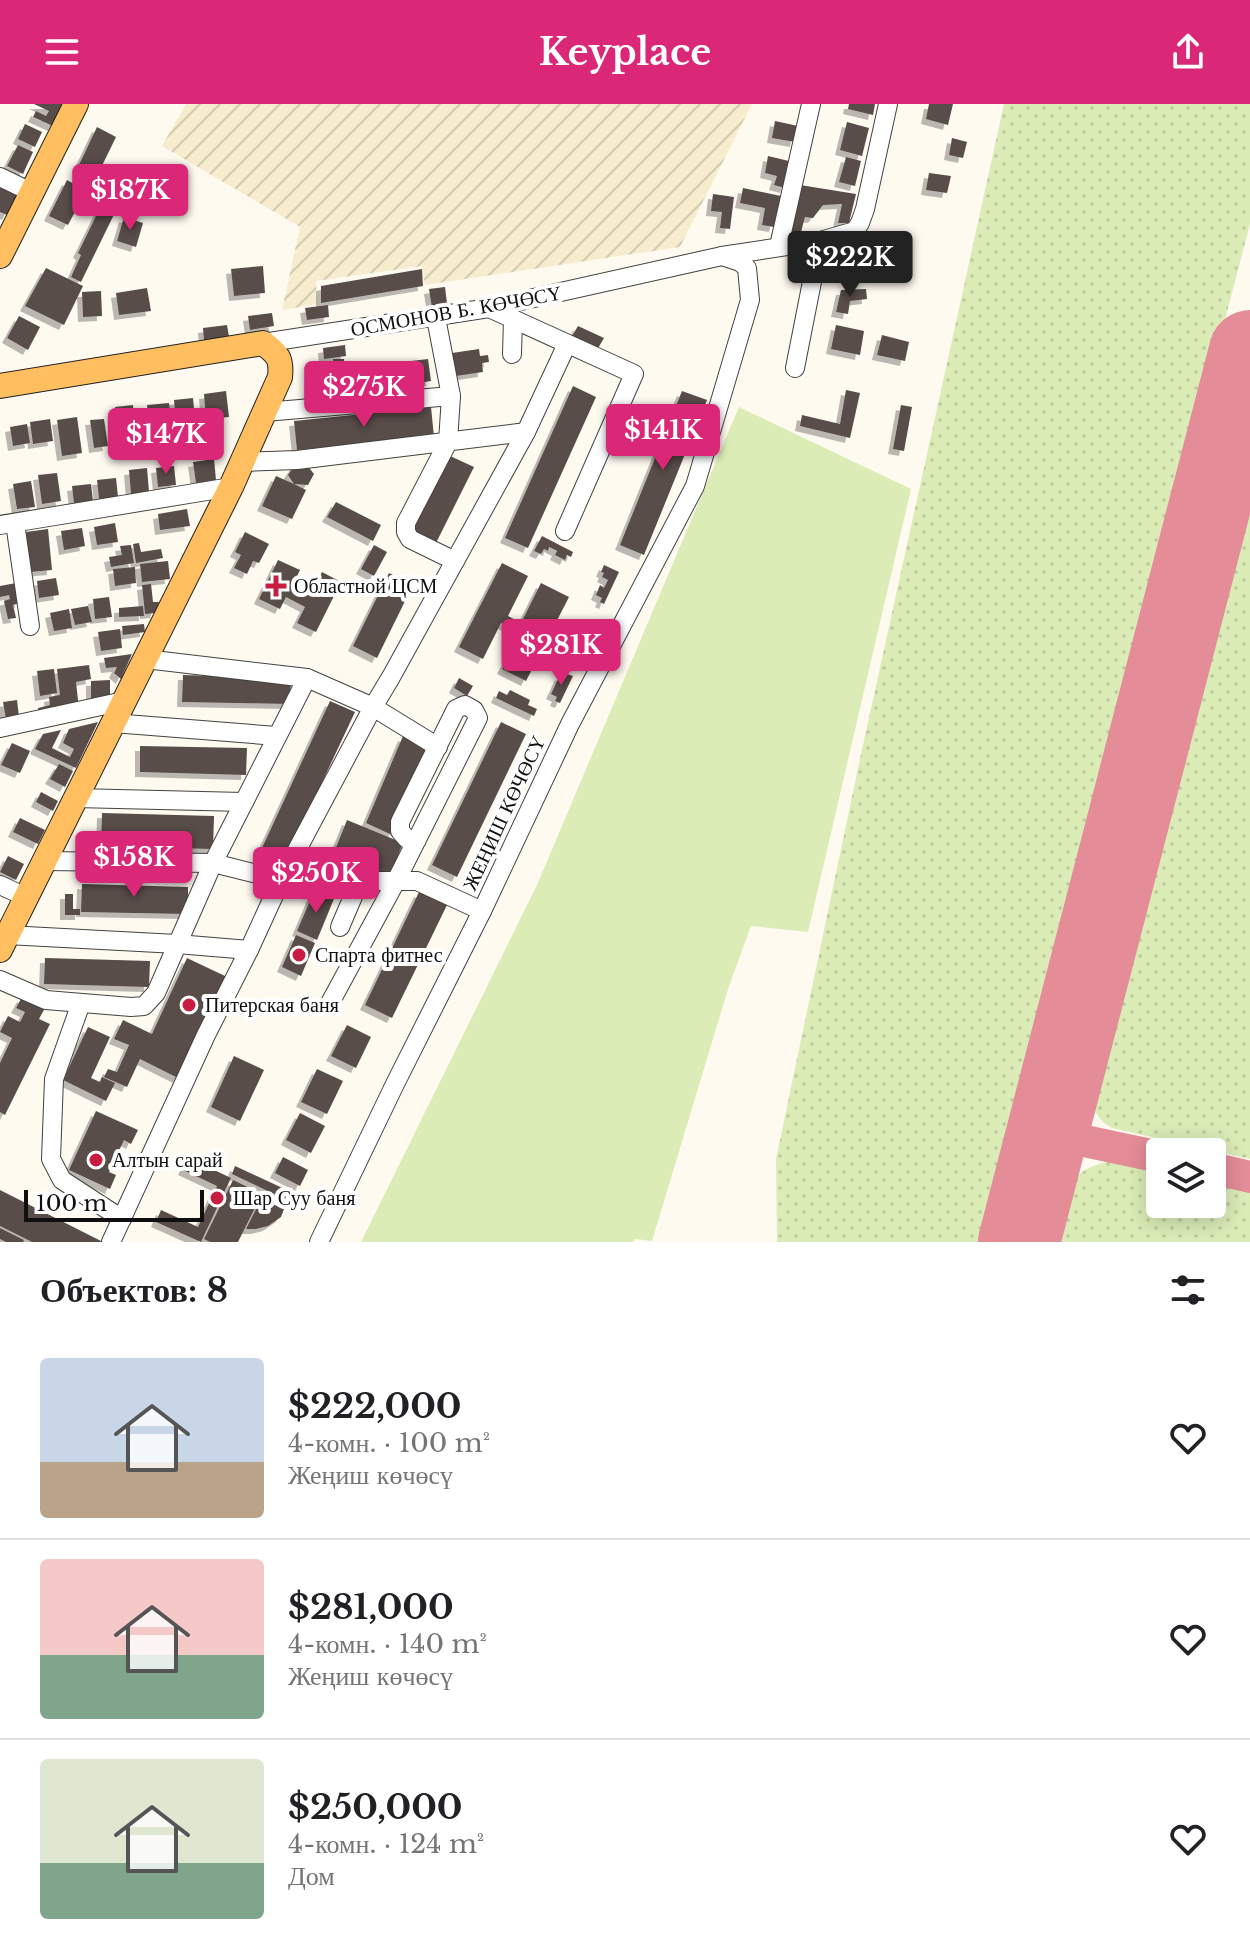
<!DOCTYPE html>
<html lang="ru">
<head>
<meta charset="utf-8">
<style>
	:root { --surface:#fff; --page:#f6f6f6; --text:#202124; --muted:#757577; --line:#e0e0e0; --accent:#db2777 }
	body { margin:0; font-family:"Libre Baskerville",serif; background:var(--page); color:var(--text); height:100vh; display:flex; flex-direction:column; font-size:30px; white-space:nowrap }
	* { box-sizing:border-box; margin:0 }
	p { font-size:26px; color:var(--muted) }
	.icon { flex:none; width:44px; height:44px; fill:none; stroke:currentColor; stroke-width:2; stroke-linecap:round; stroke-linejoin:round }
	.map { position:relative; height:1138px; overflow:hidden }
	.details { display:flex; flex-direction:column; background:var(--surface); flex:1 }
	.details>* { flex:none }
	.tools { position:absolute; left:1146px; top:1034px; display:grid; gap:16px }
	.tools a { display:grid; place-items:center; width:80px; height:80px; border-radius:8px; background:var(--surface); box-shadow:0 4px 20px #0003; font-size:40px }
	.scale { position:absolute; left:24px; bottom:20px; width:180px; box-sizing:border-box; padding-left:8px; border:4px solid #0f0f0f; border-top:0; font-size:22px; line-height:28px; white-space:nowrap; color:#0f0f0f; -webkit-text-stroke:6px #fff; paint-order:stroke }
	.price { position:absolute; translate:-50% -68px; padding:0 18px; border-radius:8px; background:var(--accent); color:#fff; font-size:26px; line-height:52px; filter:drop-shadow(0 2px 4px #0008) }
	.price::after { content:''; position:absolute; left:50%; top:48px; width:24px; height:18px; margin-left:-12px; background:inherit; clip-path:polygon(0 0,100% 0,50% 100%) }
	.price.current { background:#222; color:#fff }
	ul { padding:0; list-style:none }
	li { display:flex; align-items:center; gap:24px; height:200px; padding:0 40px }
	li+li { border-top:2px solid var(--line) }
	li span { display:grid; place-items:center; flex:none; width:224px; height:160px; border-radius:8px; color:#555 }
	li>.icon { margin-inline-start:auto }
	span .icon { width:96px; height:96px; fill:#fffc; stroke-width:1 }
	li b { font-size:34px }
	h2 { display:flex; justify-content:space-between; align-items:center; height:96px; padding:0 40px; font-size:34px }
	header { display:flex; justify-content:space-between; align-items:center; height:104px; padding:0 40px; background:var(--accent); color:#fff; font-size:36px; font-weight:700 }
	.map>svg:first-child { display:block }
	.farmland { fill:url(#farmland-furrows) }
	.grass { fill:url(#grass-dots) }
	.park { fill:#dbecb7 }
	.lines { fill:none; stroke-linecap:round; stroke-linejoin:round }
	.taxiway { stroke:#e48c98; stroke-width:32 }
	.runway { stroke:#e48c98; stroke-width:82 }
	.building { fill:#584d4a; filter:url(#shadow) }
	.minor-casing { stroke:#424242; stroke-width:20 }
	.major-casing { stroke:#202020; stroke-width:26 }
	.minor { stroke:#fff; stroke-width:18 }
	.major { stroke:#ffbf60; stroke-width:24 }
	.poi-dot { fill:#c81d40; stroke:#fff; stroke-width:3 }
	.labels { text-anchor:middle; stroke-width:8; stroke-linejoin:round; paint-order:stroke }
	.street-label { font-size:20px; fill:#0f0f0f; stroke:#fff }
	.poi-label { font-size:20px; fill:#0f0f0f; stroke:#fff; text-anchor:start }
</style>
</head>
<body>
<header><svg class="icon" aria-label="menu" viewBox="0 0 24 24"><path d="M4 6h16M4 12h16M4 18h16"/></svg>Keyplace<svg class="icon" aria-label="share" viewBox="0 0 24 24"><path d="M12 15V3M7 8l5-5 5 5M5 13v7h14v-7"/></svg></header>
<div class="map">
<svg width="1250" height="1138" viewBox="0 0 1250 1138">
	<defs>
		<pattern id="farmland-furrows" width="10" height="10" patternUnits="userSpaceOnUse" patternTransform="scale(2)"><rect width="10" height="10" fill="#f7edce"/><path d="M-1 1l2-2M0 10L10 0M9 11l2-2" fill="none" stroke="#d3cab0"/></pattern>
		<pattern id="grass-dots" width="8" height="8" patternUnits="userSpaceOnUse" patternTransform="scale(2)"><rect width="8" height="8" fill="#dbecb7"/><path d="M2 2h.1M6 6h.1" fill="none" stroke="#bbc99c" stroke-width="1.8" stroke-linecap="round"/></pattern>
		<filter id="shadow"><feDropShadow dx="-5" dy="5" stdDeviation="0" flood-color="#0004"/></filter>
	</defs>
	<rect width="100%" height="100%" fill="#fffaf0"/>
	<path class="farmland" d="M186,0H752L680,143L425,181L422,162L316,177L317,200L282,206L300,123L162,42Z"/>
	<g class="grass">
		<path d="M1004,0H1250V120L984,1138H777L776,1055L861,650Z"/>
		<path d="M1250,377V1055L1112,1024C1097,1016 1093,1006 1092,990Z"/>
		<path d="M1107,1058L1127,1059L1160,1066V1100H1212V1078L1250,1087V1138H1053C1062,1100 1062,1067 1107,1058Z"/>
	</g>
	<path class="park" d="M739,303L911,385L808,828L751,822L728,885L652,1137L636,1135L632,1138H361L537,781Z"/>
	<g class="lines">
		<g class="taxiway">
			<path d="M1047,1029L1160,1053"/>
			<path d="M1212,1064L1250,1073"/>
		</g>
		<path class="runway" d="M1019,1138L1250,247"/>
	</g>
	<g class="building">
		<path d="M34,0H64L53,22L33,13L36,7L46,12L49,7Z"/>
		<path d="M849,0H875L873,11L848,5Z"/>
		<path d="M929,0H953L948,21L926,15Z"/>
		<path d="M775,17L798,22L795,38L772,34Z"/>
		<path d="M847,18L869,24L862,52L840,46Z"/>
		<path d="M25,20L42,28L35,43L18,35Z"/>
		<path d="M97,23L116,33L96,74L77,65Z"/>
		<path d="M952,34L967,38L963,54L949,51Z"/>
		<path d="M18,41L33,48L23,70L7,62Z"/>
		<path d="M768,52L793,58L785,84L774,81L777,72L765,69Z"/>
		<path d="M846,53L861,57L855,82L839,78Z"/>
		<path d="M929,69L951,72L947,89L926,86Z"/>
		<path d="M67,76L86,87L68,121L49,112Z"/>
		<path d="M112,79L126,86L81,178L71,173L81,151L78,149Z"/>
		<path d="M800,81L856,90L849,119H838L842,100L823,101L813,114L805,113L801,128L787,130Z"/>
		<path d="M0,83L17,91L7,111L0,108Z"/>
		<path d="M743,84L781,92L774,123L762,121L765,104L740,99Z"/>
		<path d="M713,90L734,93L730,125L720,124L722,108L711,107Z"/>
		<path d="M124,113L143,119L136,143L117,137Z"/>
		<path d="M263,162L265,189L234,192L231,165Z"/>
		<path d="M46,164L83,182L64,221L25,202Z"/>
		<path d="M422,165L423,182L321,199V182Z"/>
		<path d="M445,183L448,208L433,210L429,185Z"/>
		<path d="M147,184L151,207L119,211L116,189Z"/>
		<path d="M866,185L867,195L850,197L848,210L836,208L841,186Z"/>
		<path d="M101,187L102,212L83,213L82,188Z"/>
		<path d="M328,201L329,213L307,216L305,204Z"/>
		<path d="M272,209L274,222L250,226L248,212Z"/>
		<path d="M19,212L40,223L28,246L7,234Z"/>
		<path d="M227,221L229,233L204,236L203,224Z"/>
		<path d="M836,221L864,227L860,251L831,245Z"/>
		<path d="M578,222L604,234L597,246L571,234Z"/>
		<path d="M882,231L909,238L905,257L877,251Z"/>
		<path d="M345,241L346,252L324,255L323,244Z"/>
		<path d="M479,245L480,252L488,251L489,258L482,259L483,268L456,272L452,249Z"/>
		<path d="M333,255H344L345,270L334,271Z"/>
		<path d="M428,255L431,277L407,281L403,258Z"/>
		<path d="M318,263L328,268L319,287L309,283Z"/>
		<path d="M573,282L596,293L528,444L505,434Z"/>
		<path d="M846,286L860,289L850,334L800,322L802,311L840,320Z"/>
		<path d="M226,287L229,313L206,315L204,290Z"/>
		<path d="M682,287L707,296L644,451L620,441Z"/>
		<path d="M193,294L195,316L176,318L174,296Z"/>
		<path d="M169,299L172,322L150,324L147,301Z"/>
		<path d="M133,301L135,325L118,327L115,303Z"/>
		<path d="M901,301L912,303L904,347L893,345Z"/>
		<path d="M431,303L434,333L297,346L294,317Z"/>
		<path d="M77,313L82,349L62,352L57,316Z"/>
		<path d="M50,315L53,337L33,340L30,318Z"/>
		<path d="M104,315L108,342L94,344L90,316Z"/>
		<path d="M27,320L30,339L13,342L10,323Z"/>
		<path d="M448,351L474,363L435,441L410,428Z"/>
		<path d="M214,355L216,376L196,379L193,358Z"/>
		<path d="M306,360L314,370L308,381L294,380L306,386L292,415L262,402L276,372L294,380L288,371L295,361Z"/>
		<path d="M174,362L176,381L158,383L156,364Z"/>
		<path d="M147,364L149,388L131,390L129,366Z"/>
		<path d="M57,369L61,397L42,400L38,371Z"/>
		<path d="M116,374L118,393L99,395L97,376Z"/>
		<path d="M31,377L35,403L17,405L13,380Z"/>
		<path d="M91,380L93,397L74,399L72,382Z"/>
		<path d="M336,398L381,421L373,437L327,413Z"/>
		<path d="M187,405L190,422L160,426L158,410Z"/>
		<path d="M115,419L118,438L97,441L94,423Z"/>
		<path d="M82,424L85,442L64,446L61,427Z"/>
		<path d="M48,425L52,466L30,468L26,428Z"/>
		<path d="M245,428L269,440L259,459L253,457L247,470L234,464L241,451L235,448Z"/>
		<path d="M542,432L573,448L571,453L567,451L565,456L555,451L557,447L549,443L548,447L544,445L541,450L534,447Z"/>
		<path d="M139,439L141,448L161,445L163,454L136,459L133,440Z"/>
		<path d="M131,441L134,459L111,463L109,453L122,451L120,442Z"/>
		<path d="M374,441L387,448L374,472L361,465Z"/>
		<path d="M278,456L300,466L293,481L311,490L322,468L341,478L316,528L297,519L305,503L286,493L280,505L259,495Z"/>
		<path d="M168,457L170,475L142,478L140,460Z"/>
		<path d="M502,459L528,472L508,512L521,519L541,479L569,493L526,577L502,565L521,529L501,519L483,555L459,543Z"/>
		<path d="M604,461L619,468L604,500L600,498L602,494L596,491L600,481L604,484L608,476L602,473L604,469L601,468Z"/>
		<path d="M135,463L136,479L115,482L113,465Z"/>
		<path d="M389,469L413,481L377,554L353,542Z"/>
		<path d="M56,474L59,491L39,494L37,477Z"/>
		<path d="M16,479L20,499L13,501L16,514L8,515L4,497L10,495L9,491L0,493V482Z"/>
		<path d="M151,480L153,498H159L155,509L145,510L142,481Z"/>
		<path d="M109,493L112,513L95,515L93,495Z"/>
		<path d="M88,502L92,518L75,521L71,505Z"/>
		<path d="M143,502L144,512L119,513V504Z"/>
		<path d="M69,505L72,524L54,527L50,509Z"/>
		<path d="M591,515L597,517L584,546L579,544L581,540L575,537L584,517L589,520Z"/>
		<path d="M144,520L145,528L123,531L122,522Z"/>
		<path d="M120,525L122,544L101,547L98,528Z"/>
		<path d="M132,550L121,575L114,569L117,563L106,564L104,554Z"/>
		<path d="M89,561L91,575L76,578L79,605L39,613L38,604L50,601L49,593L60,591L57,565Z"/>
		<path d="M54,565L57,589L40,592L37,567Z"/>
		<path d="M567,570L573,572L560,599L555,597L557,593L551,590L560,571L565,574Z"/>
		<path d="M183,571L291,574L290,600L182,598Z"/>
		<path d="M459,574L473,582L467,592L454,584Z"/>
		<path d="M110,576V594H91V577Z"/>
		<path d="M510,586L530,596L528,601L537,605L534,612L496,594L499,587L507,591Z"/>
		<path d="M17,596L19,613L6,615L3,598Z"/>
		<path d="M330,597L355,608L280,768L256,757Z"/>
		<path d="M98,618L76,664L35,645L43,630L61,626L52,644L70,653L74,645L63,639L69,625Z"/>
		<path d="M501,618L526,630L457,773L432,761Z"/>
		<path d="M403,632L429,643L392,731L366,719Z"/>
		<path d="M12,639L30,647L20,669L1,661Z"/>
		<path d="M140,642L247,644L246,671L140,668Z"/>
		<path d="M59,660L73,667L65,683L50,675Z"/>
		<path d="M41,688L58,697L53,707L36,698Z"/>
		<path d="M102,709L214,712L213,745L101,742Z"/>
		<path d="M20,714L45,726L38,740L13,728Z"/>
		<path d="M347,716L403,739L389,774L333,751Z"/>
		<path d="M8,752L24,760L16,776L0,768Z"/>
		<path d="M82,780L188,783V810L81,808Z"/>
		<path d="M419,788L447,801L392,914L365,901Z"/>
		<path d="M65,790H73V805H80V811H65Z"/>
		<path d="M336,790L317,836L297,827L312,792Z"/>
		<path d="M296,831L315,839L301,872L282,863Z"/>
		<path d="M45,854L150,857L149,883L44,880Z"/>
		<path d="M187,854L225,872L178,974L140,955L127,983L104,973L108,965L117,968L129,941L114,935L123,916L152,930Z"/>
		<path d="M22,893L45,904L39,915L50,920L5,1011L0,1008V959L12,934L0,928L8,912L20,918L25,908L16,904Z"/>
		<path d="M347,921L371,933L356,964L331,952Z"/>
		<path d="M88,923L110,933L91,974L100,978L102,973L115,979L106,997L63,976Z"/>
		<path d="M234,952L264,966L240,1017L211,1003Z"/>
		<path d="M317,965L343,977L327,1010L301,998Z"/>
		<path d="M96,1007L138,1026L131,1040L124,1036L109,1068L116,1071L110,1085L69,1066Z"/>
		<path d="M300,1009L325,1022L311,1049L286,1036Z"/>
		<path d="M283,1053L308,1066L300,1082L275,1069Z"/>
		<path d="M189,1054L231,1074L201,1138L156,1118L161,1106L198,1123L217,1082L183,1066Z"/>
		<path d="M235,1062L289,1087L285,1095L232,1070Z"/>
		<path d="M233,1076L262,1090L238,1138H210L204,1135Z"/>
		<path d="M0,1086L103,1138H32L0,1122Z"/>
		<path d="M261,1095L284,1105L281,1113L268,1122L256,1125H246Z"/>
		<path d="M0,1124L24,1136L23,1138H6L0,1135Z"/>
	</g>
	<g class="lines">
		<defs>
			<g id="minor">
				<path d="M0,73L31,88"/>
				<path d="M779,142L811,0"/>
				<path d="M489,204L634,270L565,427"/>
				<path d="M436,214L451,292"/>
				<path d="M263,239L489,204L722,152L820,137L855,127L860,119L865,105L888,0"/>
				<path d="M512,250L513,215"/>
				<path d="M795,264L820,137"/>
				<path d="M265,308L451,292L448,338L406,419V428L410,435L455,457"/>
				<path d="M241,358L297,356L526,328L567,240"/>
				<path d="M15,419L30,522"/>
				<path d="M0,421L231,383"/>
				<path d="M145,555L307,574"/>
				<path d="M113,619L277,632"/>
				<path d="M0,624L124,597"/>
				<path d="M75,694L244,698"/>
				<path d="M44,757L213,759L281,776L373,603L391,573L526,328"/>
				<path d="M0,781L26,793"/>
				<path d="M340,823L360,776"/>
				<path d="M7,831L177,840L249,846"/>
				<path d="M0,876L46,896L131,903L144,902L156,889L213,759L307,574L373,603L438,643"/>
				<path d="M81,899L54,975L51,1055L62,1076L122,1115"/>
				<path d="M330,899L396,777L478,614L474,606L465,601L456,605L400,718V727L407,735L417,736"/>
				<path d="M111,1138L206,931L249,846L281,776L332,774L370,777H417L482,807"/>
				<path d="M319,1138L395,980L482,807L570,620L695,382L750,196L747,164L740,158L722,152"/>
			</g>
			<g id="major">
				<path d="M0,152L76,0"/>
				<path d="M0,282L263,239C278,250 282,255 280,273L231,383L0,846"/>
			</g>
		</defs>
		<use href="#minor" class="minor-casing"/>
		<use href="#major" class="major-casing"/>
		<use href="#minor" class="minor"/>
		<use href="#major" class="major"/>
	</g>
	<g class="poi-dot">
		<path d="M272 470h8v8h8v8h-8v8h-8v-8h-8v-8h8z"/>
		<circle cx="299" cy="851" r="8"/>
		<circle cx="189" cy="901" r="8"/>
		<circle cx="96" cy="1056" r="8"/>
		<circle cx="217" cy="1094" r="8"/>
	</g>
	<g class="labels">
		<g class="street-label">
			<text transform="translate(456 207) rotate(-10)" y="7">ОСМОНОВ Б. КӨЧӨСҮ</text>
			<text transform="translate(504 709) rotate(-65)" y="7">ЖЕҢИШ КӨЧӨСҮ</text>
		</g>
		<g class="poi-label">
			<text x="294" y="489">Областной ЦСМ</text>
			<text x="315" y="858">Спарта фитнес</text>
			<text x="205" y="908">Питерская баня</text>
			<text x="112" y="1063">Алтын сарай</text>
			<text x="233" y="1101">Шар Суу баня</text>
		</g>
	</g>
</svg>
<div class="tools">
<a><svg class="icon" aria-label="layers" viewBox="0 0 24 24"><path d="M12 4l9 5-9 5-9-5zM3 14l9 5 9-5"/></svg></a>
</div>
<div class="scale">100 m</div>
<b class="price" style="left:130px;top:128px">$187K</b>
<b class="price current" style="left:850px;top:195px">$222K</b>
<b class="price" style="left:364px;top:325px">$275K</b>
<b class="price" style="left:663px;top:368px">$141K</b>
<b class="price" style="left:166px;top:372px">$147K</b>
<b class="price" style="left:561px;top:583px">$281K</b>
<b class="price" style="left:134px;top:795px">$158K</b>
<b class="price" style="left:316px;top:811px">$250K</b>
</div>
<section class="details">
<h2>Объектов: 8<svg class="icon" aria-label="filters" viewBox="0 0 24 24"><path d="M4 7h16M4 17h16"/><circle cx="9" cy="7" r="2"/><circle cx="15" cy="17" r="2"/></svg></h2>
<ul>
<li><span style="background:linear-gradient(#c9d6e8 65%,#b9a48a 0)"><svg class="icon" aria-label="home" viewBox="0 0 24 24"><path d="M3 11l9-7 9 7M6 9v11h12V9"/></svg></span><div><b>$222,000</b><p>4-комн. · 100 m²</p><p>Жеңиш көчөсү</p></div><svg class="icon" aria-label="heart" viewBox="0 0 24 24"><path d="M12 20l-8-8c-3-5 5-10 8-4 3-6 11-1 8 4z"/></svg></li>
<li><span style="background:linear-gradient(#f6c9c9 60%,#7fa58c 0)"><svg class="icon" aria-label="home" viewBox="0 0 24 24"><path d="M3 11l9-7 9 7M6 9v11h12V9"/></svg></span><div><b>$281,000</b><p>4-комн. · 140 m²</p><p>Жеңиш көчөсү</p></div><svg class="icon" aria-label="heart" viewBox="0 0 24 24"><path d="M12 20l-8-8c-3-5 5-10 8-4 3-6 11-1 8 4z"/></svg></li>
<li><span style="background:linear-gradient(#dfe7d0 65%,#7fa58c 0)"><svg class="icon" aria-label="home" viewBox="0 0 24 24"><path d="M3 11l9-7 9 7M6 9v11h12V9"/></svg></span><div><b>$250,000</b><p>4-комн. · 124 m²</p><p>Дом</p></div><svg class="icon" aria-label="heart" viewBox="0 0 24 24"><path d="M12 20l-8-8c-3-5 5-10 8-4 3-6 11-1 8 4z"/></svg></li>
</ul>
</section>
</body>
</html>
